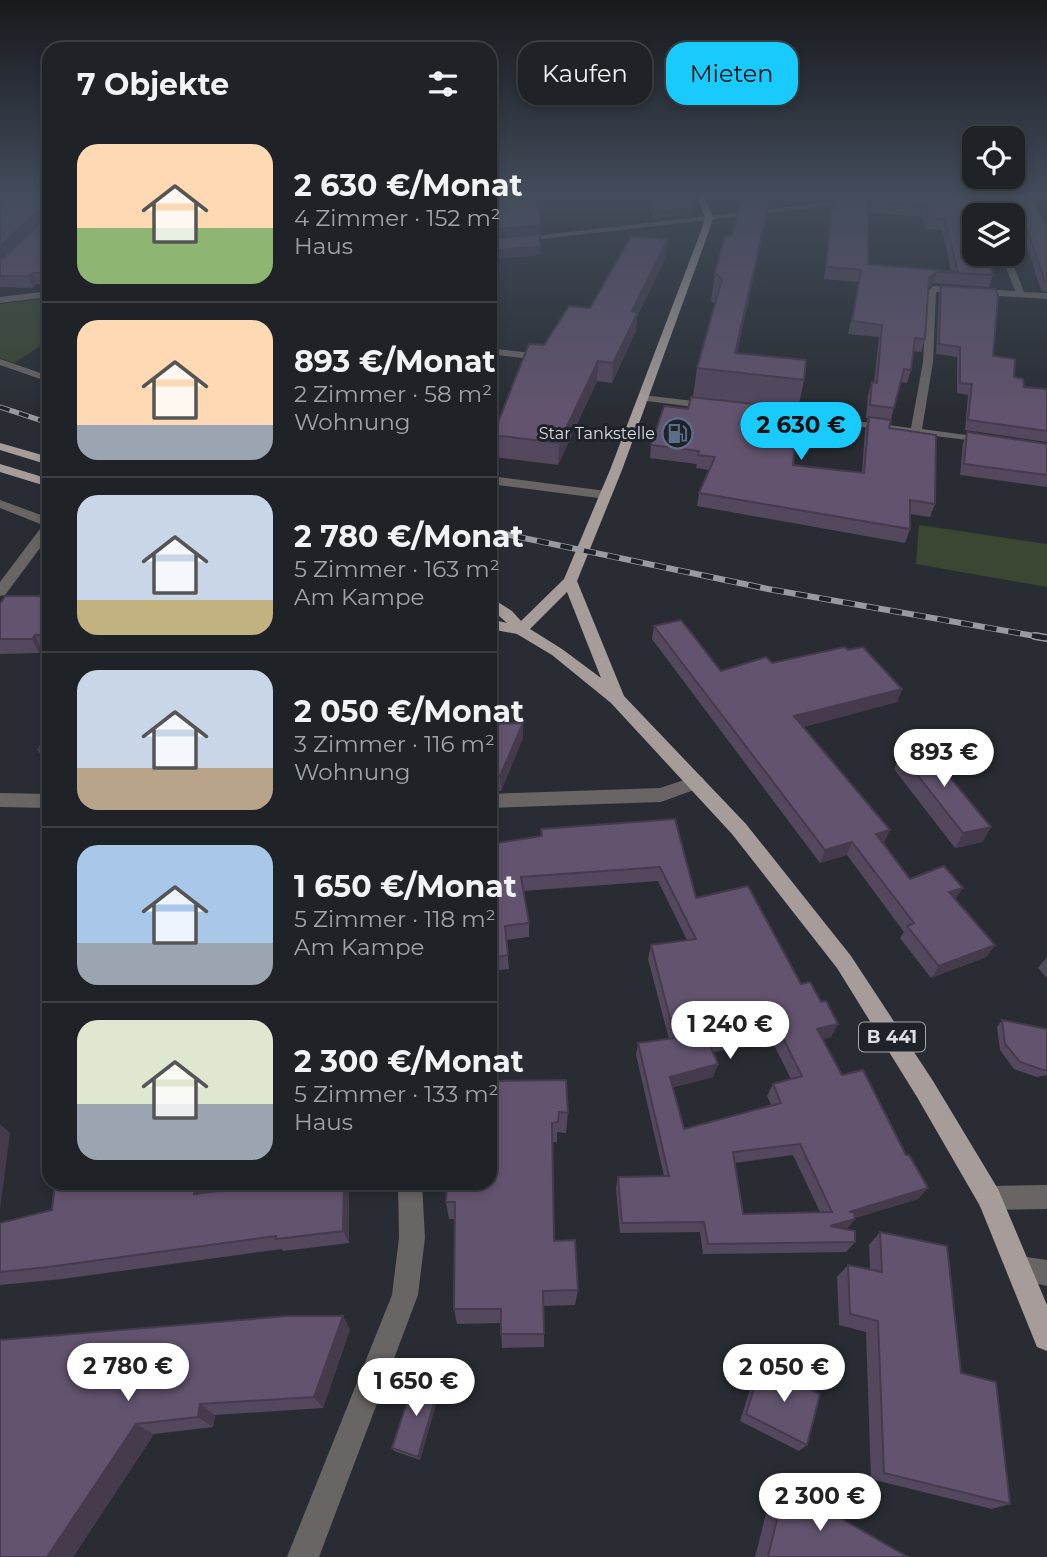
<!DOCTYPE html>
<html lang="de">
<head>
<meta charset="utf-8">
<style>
	:root { --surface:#1f2226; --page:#272a2e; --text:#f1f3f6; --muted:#a1a4a7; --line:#3c3f43; --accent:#19cafc }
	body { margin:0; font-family:Montserrat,sans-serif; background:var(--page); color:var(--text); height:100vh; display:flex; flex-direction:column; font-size:26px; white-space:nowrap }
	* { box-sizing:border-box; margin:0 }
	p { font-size:23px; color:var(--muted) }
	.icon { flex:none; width:38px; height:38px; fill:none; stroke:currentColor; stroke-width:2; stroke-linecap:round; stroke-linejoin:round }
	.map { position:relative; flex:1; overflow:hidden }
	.sheet { position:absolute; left:42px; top:42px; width:455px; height:1148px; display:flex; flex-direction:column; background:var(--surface); border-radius:21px; box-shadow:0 4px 10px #0003,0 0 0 2px var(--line) }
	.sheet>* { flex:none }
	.hud { position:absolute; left:518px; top:42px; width:424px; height:63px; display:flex; gap:14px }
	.tools { position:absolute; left:962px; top:126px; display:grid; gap:14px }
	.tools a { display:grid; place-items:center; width:63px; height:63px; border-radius:14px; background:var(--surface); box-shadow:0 4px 10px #0003,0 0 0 2px var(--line); font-size:35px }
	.price { position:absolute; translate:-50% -60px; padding:0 16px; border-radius:24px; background:#fff; color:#222; font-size:23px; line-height:46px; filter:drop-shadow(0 2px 4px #0008) }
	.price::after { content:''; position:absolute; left:50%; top:42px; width:21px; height:16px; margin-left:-10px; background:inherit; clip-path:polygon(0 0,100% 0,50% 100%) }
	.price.on { background:var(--accent); color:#111 }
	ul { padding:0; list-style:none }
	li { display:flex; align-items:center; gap:21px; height:175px; padding:0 35px }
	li+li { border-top:2px solid var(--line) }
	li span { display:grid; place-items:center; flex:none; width:196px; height:140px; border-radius:21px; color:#555 }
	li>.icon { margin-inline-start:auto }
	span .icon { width:84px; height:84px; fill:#fffc; stroke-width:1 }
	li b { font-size:30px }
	h2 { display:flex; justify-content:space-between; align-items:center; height:84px; padding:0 35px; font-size:30px }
	.chip { padding:0 24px; border-radius:21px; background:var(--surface); box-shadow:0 4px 10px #0003,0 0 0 2px var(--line); font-size:24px; line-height:63px }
	.chip.on { background:var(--accent); color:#111 }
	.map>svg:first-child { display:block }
	.green { fill:#3b4732 }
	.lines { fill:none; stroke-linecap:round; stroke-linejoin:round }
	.minor { fill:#696564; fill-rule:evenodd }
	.major { fill:#a69d9b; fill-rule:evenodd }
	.rail-far2-casing { stroke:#989ca1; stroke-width:5 }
	.rail-far1-casing { stroke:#989ca1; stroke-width:6 }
	.rail-casing { stroke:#989ca1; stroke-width:8 }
	.rail-far2 { stroke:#1f2329; stroke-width:3.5; stroke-dasharray:10; stroke-linecap:butt }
	.rail-far1 { stroke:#1f2329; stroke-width:4.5; stroke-dasharray:12; stroke-linecap:butt }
	.rail { stroke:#1f2329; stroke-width:5; stroke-dasharray:15; stroke-linecap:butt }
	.wall { fill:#54485f; fill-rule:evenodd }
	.shaded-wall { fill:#453b4d }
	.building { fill:#62546e; stroke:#453b4d; stroke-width:2; fill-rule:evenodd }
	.labels { text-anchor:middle; stroke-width:6; stroke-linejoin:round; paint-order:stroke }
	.far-poi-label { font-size:16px; fill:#dbdee2; stroke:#1f2329; text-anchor:end }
	.shield { fill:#1f2329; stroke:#a3a6aa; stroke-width:2 }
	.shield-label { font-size:18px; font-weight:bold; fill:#dbdee2 }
</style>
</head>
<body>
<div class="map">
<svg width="1047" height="1557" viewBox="0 0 1047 1557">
	<rect width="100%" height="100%" fill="#292d33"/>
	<g class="green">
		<path d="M49,298V340L14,363L0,358V304Z"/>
		<path d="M919,525L1047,544V587L916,564Z"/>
	</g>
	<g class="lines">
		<g class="minor">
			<path d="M974,195C988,195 991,203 995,215H987L983,202Z"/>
			<path d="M858,199L855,203L490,245V241Z"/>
			<path d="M1001,254H1009L1024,292L1047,293V299L936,292L933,362L922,429L988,438L992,439V443L772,416V412L776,411L911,428L923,362L927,292L933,286L1015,291Z"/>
			<path d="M49,291V297L0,303V297Z"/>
			<path d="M490,348L530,353L535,356L530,359L490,354Z"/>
			<path d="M0,359L49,376V382L0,365Z"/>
			<path d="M643,395L710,403L715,406L710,409L639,400V396Z"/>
			<path d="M490,476L606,491L612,495L606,499L490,484Z"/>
			<path d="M0,500L49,518V536L5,595L0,596V582L43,525L0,508Z"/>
			<path d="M696,776L702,777L705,782L702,787L661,802L490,808V794L660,788Z"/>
			<path d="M0,793L49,794V808L0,807Z"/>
			<path d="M398,1183H422L425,1238L418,1295L319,1557H287L392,1295L399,1238Z"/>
			<path d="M1047,1185V1209L989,1210L980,1207L977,1198L980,1189L989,1186Z"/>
			<path d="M1020,1256L1047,1260V1286L1011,1278L1007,1269L1011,1260Z"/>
		</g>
		<g class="major">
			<path d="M696,195H703L713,218L709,231L622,470L577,581L624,696L746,824L851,956L933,1081L998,1189L1047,1305V1351L1037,1347L980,1206L917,1097L837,968L732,834L611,703L552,655L517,634L490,629V619L507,623L490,608V597L512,611L521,621L564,579L610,470L701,231L705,218ZM567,592L601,678L562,649L530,629Z"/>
			<path d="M0,443L49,457V465L0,450Z"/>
			<path d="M0,464L49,479V487L0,472Z"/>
		</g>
		<defs>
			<path id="rail-far2" d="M0,407L49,423"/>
			<path id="rail-far1" d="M490,531L768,589L1046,638"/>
			<path id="rail" d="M1035,636L1047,638"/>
		</defs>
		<use href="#rail-far2" class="rail-far2-casing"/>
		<use href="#rail-far1" class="rail-far1-casing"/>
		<use href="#rail" class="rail-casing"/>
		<use href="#rail-far2" class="rail-far2"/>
		<use href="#rail-far1" class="rail-far1"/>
		<use href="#rail" class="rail"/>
	</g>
	<g class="wall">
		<path d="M0,195H49V284H37L33,288L0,287ZM44,218H47L11,250Z"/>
		<path d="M644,195H696L698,199L697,204L692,214L654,218Z"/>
		<path d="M832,195H969L993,275L989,287L933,283L928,288L925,339L921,352L913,351L911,370L907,383L900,382L889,428L935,504L930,517L910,514V529L905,543L697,506L699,493L709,470L696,468L697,464L650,458L651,445L688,409L693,397L697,368L715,304L711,301L715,273L732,236L739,209H736V204L779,205L769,206L737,353L804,380L798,409L793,465L862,473L865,430L868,418H866L868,395L872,382H874L879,337L848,334L859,282L824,279L833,199H832ZM868,212L923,217L925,229L942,230L951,271L868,264Z"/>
		<path d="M1016,198L1047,226V292L1041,290L1014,206Z"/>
		<path d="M666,257L637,317L636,331L612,383L597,381L558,465L493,457V435L544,345L590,308Z"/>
		<path d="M941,286L993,356L1024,387L1047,389V442L965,430L968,395L957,393V357L936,354L939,295Z"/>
		<path d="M967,432L1047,444V487L960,475L963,443Z"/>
		<path d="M49,581V649H41L39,653L0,654V604L39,596Z"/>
		<path d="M654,626L721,671L848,650L902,689L897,702L803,727L884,843L910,879L956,900L995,945L986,957L931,978L900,938L904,932L847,855L820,863L652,639Z"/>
		<path d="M490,724L523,738L501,791L490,792Z"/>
		<path d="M49,728V764H46L38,750Z"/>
		<path d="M901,754L991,827L982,842L955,848L894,769Z"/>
		<path d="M675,819L696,898L801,984L831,1037L823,1039L842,1075L906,1155L928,1188L918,1199L855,1218L847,1229H845L855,1242L846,1252L703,1254L700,1232L620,1233L616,1188L618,1177L664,1176L636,1055L638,1043L669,1039L648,959L651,945L687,940L658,881L523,891L529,923V937L506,940L509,969L490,971V844L541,836V829ZM773,1043L791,1079L773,1084L767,1096L771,1105L684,1129L673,1087L713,1077L718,1064L713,1052ZM793,1155L820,1212L743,1214L734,1163Z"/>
		<path d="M1047,957V978L1038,968Z"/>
		<path d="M1002,1020L1047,1029V1075L1037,1077L1014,1069L1000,1050L997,1027Z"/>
		<path d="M490,1081L568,1113L566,1133L557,1132V1142H553L554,1241L578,1290L575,1305L544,1306V1347L502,1348L501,1323L457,1324L454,1309L455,1219H449L446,1202L490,1183Z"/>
		<path d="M55,1183H204V1193L349,1183V1243L283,1251L282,1249L62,1279L0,1285V1223L52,1210Z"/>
		<path d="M880,1232L961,1373L1010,1504L992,1509L871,1479L866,1332L839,1325L837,1277L848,1265L870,1269L869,1245Z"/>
		<path d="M350,1329L323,1408L215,1415L213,1427L154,1434L73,1557L0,1340Z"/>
		<path d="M762,1363L807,1445L799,1451L740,1421L756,1371Z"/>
		<path d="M440,1390L420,1460L394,1451L392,1448Z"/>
		<path d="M785,1486L908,1557H755L771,1494Z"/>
	</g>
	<g class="shaded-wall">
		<path d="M833,195H873L832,199Z"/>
		<path d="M698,199L697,204L692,214L654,218V212Z"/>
		<path d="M779,200V205L769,206L733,372L735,353L768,206L736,209V204Z"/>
		<path d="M41,208L44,218L0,260V246Z"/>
		<path d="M540,225V233L490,238V230Z"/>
		<path d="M668,239L666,257L637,317L636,331L612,383L613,363L632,311Z"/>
		<path d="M540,246V255L490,260V251Z"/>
		<path d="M937,272L933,283L925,290L929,278Z"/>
		<path d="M33,273L37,284L33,288L29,276Z"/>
		<path d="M598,361L597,381L558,465L559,443Z"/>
		<path d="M35,635L41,649L39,653L32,639Z"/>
		<path d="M902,689L897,702L790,730L794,716Z"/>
		<path d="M523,723V738L501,791L500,776Z"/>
		<path d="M991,827L982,842L955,848L963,833Z"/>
		<path d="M890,830L884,843L876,834Z"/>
		<path d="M852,842L847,855L820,863L825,850Z"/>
		<path d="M963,888L955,900L949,892Z"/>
		<path d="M995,945L986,957L931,978L939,966Z"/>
		<path d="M838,1024L831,1037L811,1042L817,1029Z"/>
		<path d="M718,1064L713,1077L667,1089L670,1077Z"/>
		<path d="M0,1124L10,1133L0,1210Z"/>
		<path d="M194,1183H204V1207L194,1194Z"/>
		<path d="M344,1183H349V1243L343,1231Z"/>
		<path d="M928,1188L918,1199L841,1222L849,1212Z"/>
		<path d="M855,1219L847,1229L823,1236L830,1226Z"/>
		<path d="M343,1316L350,1329L323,1408L314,1397Z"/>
		<path d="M439,1386L440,1390L420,1460L418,1457Z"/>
		<path d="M200,1404L215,1415L213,1427L198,1417Z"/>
		<path d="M136,1424L154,1434L73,1557H47Z"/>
	</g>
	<g class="building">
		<path d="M0,195H49V273H33L29,276H0V260L47,217V208H41L0,246Z"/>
		<path d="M490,195H539L540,225L490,230Z"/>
		<path d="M647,195H696L698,199L693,208L654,212Z"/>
		<path d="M739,195H743L740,204H736Z"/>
		<path d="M743,195H771L735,353L806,360L804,380L697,368L722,279L715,273L725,236H732Z"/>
		<path d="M771,195H775L779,200L770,201Z"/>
		<path d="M853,195H969L975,215V254H987L993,275L937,272L929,278L925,339L915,338L911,370L904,369L894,408L870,405L872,382L877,383L882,325L852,321L861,270L826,267L833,197ZM868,201L926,206L928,218L945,219L958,272L868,264Z"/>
		<path d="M1023,195H1029L1047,226V282L1045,281L1016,198Z"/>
		<path d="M540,234V246L490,251V239Z"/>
		<path d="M631,236L668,239L632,311L638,312L613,363L598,361L559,443L493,435L529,344L544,345L569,306L590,308Z"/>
		<path d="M941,286L996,289L998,296L993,356L1015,359L1014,377L1023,379L1024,387L1047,389V431L968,420L972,384L960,383V347L939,344Z"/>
		<path d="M691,397L799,409L793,465L864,473L869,417L891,420L889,428L936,435L935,504L910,500V529L699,493L715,457L698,455L699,451L651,445L664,406L688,409Z"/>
		<path d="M967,432L1047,444V475L964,464Z"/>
		<path d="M49,581V635H35L32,639H0V604L5,596H39Z"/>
		<path d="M681,620L721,671L766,657L772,663L845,647L848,650L863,647L902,689L794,716L890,830L876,834L910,879L944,866L963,888L949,892L995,945L939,966L907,926L914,923L852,842L825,850L654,626Z"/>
		<path d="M523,723L500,776L490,777V724Z"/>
		<path d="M49,728V750H38Z"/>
		<path d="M919,740L991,827L963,833L901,754Z"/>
		<path d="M675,819L696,898L748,886L801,984L810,982L821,1002L826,1001L838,1024L817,1029L842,1075L863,1070L906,1155H909L928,1188L849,1212H854L855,1219L830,1226L855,1231V1242L708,1244L704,1222L622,1223L618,1177L669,1176L638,1043L675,1038L651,945L696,939L660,867L521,877L529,923L505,926L508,955L490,958V844L542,836L541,829ZM779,1030L802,1076L773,1084L781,1103L684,1129L670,1077L718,1064L708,1041ZM800,1144L832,1212L743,1214L733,1152Z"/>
		<path d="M1002,1020L1047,1029V1070H1043L1020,1062L1005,1044Z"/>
		<path d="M566,1080L568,1113L559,1112L558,1122L552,1123L554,1241L575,1240L578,1290L543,1291L544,1334H501V1309H454L455,1202H446L447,1183H490V1081Z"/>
		<path d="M55,1183H194V1194L278,1183H344L343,1231L276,1239V1236L48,1267L0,1272V1223L52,1210Z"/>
		<path d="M880,1232L947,1246L961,1373L996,1382L1010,1504L884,1473L878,1321L850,1314L848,1265L882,1272Z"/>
		<path d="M288,1316H343L314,1397L200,1404L198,1417L136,1424L47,1557H0V1340Z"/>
		<path d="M762,1363L820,1394L807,1445L746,1414Z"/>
		<path d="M415,1378L439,1386L418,1457L392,1448Z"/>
		<path d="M785,1486L908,1557H768Z"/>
	</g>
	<linearGradient id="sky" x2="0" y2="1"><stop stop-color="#17191c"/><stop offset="0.47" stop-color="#434c5b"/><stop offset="1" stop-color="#434c5b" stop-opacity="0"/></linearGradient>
	<rect width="1047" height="413" fill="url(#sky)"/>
	<defs>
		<symbol id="fuel-ring" viewBox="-11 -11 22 22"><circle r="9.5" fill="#1f2329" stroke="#5c6f8a" stroke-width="1.5"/><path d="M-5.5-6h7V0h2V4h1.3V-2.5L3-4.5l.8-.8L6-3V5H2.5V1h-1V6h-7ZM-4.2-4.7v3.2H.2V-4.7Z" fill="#5c6f8a"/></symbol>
	</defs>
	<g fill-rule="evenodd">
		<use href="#fuel-ring" x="660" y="416" width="35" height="35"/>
	</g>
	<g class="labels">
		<g class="far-poi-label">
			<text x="655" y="439">Star Tankstelle</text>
		</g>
		<rect class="shield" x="859" y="1022.5" width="66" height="29" rx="5"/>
		<g class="shield-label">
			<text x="892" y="1043">B 441</text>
		</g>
	</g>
</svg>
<div class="tools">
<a><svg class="icon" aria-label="locate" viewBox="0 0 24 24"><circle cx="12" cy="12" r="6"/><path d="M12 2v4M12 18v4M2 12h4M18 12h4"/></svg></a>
<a><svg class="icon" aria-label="layers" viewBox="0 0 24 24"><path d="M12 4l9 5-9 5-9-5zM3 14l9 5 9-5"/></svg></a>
</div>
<b class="price on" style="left:801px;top:462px">2 630 €</b>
<b class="price" style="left:944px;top:789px">893 €</b>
<b class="price" style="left:730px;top:1061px">1 240 €</b>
<b class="price" style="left:128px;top:1403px">2 780 €</b>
<b class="price" style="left:784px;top:1404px">2 050 €</b>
<b class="price" style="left:416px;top:1418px">1 650 €</b>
<b class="price" style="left:820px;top:1533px">2 300 €</b>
<div class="hud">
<a class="chip">Kaufen</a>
<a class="chip on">Mieten</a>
</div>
<section class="sheet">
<h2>7 Objekte<svg class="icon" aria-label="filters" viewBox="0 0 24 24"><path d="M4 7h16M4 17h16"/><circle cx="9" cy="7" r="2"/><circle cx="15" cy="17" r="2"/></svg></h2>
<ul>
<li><span style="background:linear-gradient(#ffd9b3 60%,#8fb573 0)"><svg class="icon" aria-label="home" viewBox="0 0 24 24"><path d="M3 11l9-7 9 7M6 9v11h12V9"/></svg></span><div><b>2 630 €/Monat</b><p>4 Zimmer · 152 m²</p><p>Haus</p></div></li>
<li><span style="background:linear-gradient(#ffd9b3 75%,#9aa5b1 0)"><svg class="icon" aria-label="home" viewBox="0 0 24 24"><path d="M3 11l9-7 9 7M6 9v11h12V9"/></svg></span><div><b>893 €/Monat</b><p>2 Zimmer · 58 m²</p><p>Wohnung</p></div></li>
<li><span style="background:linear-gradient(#c9d6e8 75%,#c2b280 0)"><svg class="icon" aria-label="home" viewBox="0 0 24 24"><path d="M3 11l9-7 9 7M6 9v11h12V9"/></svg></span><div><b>2 780 €/Monat</b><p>5 Zimmer · 163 m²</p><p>Am Kampe</p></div></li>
<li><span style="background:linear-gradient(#c9d6e8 70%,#b9a48a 0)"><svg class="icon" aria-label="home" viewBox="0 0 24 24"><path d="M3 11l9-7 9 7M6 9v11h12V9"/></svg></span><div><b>2 050 €/Monat</b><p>3 Zimmer · 116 m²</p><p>Wohnung</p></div></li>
<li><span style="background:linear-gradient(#a9c7e8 70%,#9aa5b1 0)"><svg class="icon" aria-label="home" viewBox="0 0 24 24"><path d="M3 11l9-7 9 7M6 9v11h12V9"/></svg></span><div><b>1 650 €/Monat</b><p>5 Zimmer · 118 m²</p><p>Am Kampe</p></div></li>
<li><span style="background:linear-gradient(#dfe7d0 60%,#9aa5b1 0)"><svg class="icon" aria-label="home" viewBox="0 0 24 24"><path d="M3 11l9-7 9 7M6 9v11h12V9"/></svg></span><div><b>2 300 €/Monat</b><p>5 Zimmer · 133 m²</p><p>Haus</p></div></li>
</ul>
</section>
</div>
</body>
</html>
